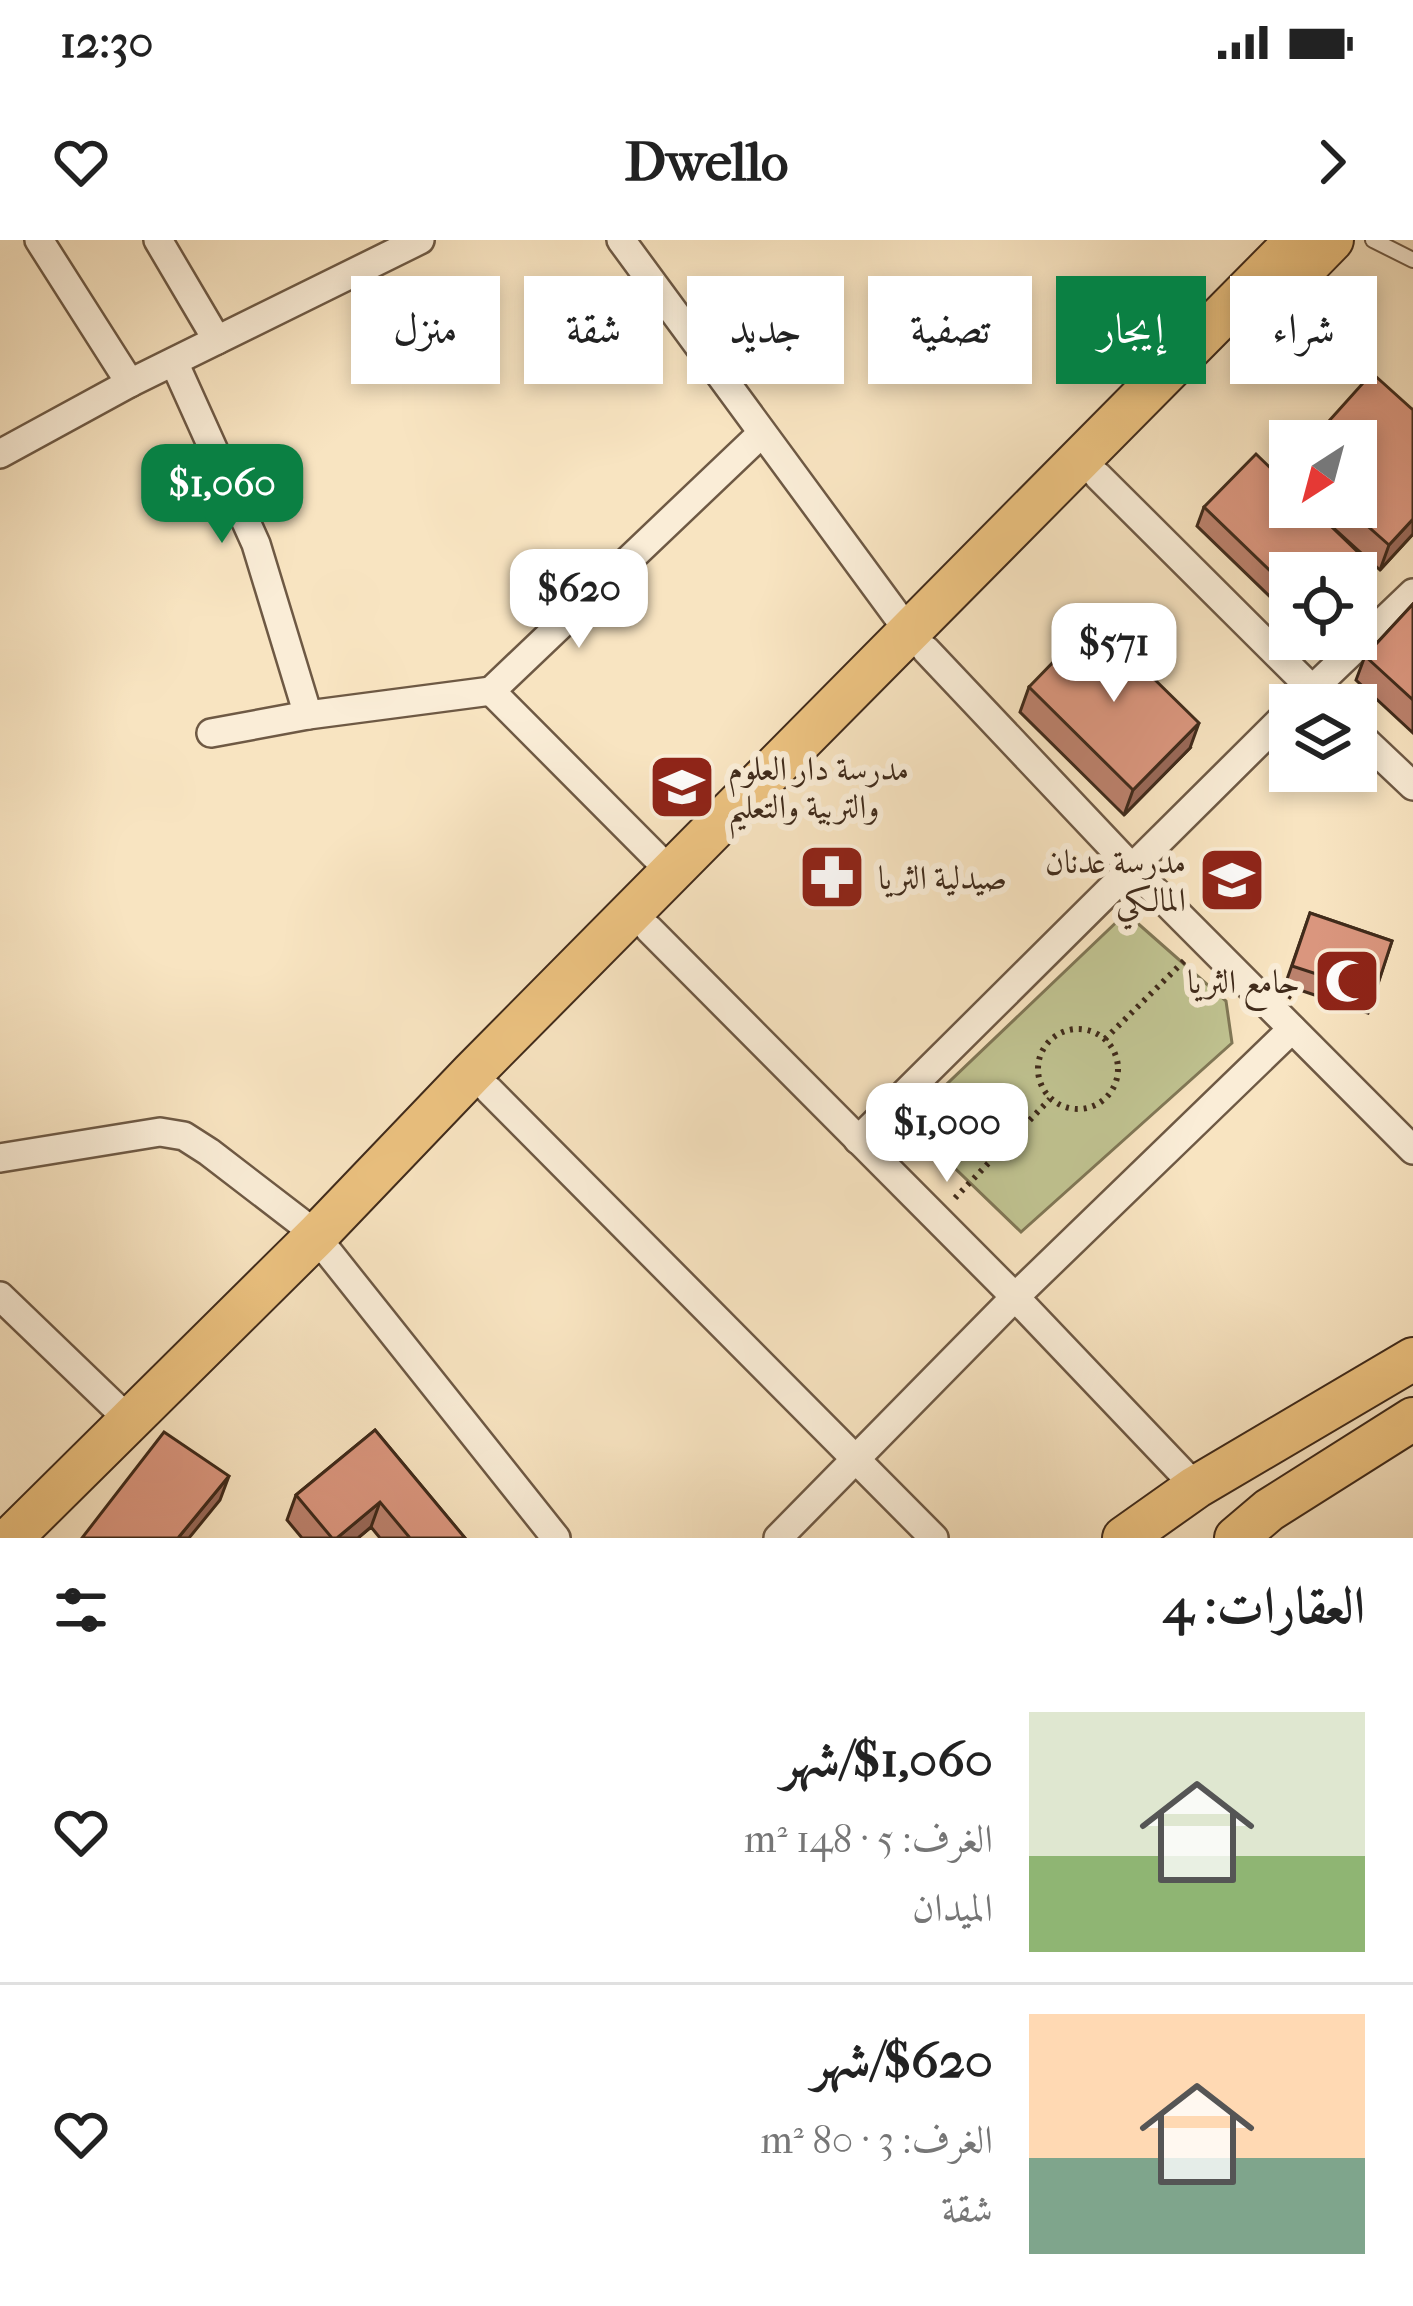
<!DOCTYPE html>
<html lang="ar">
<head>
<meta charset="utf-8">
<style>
	:root { --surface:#fff; --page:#f6f6f6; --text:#222; --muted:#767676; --line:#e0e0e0; --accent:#0b8043 }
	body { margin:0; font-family:"IM FELL French Canon",Amiri,serif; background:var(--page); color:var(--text); direction:rtl; height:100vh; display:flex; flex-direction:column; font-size:45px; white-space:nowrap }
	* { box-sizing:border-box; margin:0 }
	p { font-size:39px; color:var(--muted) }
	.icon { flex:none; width:66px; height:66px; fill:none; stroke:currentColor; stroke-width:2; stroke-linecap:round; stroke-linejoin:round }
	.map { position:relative; height:1298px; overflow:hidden; direction:ltr }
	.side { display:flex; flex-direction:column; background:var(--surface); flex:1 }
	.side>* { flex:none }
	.top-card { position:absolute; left:36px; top:36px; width:1341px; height:108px; direction:rtl; display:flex; gap:24px }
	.needle { width:78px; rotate:216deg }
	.controls { position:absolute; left:1269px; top:180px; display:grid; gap:24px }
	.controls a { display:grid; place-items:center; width:108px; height:108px; border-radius:0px; background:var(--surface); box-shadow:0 6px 18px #0003; font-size:60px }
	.price { position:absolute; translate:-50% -102px; padding:0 27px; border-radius:24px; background:#fff; color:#222; font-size:39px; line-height:78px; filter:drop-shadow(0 3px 6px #0008) }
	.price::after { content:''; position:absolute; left:50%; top:72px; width:36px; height:27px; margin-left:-18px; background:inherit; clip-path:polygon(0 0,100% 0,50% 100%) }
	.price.current { background:var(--accent); color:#fff }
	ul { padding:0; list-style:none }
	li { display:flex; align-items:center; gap:36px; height:300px; padding:0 48px }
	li+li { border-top:3px solid var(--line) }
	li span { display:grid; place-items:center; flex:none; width:336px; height:240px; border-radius:0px; color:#555 }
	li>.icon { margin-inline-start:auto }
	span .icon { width:144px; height:144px; fill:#fffc; stroke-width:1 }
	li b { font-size:51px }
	h2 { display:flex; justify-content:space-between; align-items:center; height:144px; padding:0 48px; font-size:51px }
	.tag { padding:0 42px; border-radius:0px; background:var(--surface); box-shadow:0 6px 18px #0003; font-size:42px; line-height:108px }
	.tag.current { background:var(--accent); color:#fff }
	.status { display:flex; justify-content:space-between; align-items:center; height:84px; padding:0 60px; background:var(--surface); direction:ltr }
	.status svg { height:33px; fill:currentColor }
	header { display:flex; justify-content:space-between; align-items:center; height:156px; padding:0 48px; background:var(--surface); font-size:54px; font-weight:800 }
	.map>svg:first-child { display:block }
	.green { fill:#c0c391; stroke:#807756; stroke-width:3 }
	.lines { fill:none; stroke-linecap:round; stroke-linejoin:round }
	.service-casing { stroke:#6e5944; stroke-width:18 }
	.minor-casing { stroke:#6e5944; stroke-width:32 }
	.primary-casing { stroke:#402b1b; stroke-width:46 }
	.path { stroke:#402b1b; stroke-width:6; stroke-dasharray:3 6; stroke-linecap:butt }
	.service { stroke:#faedd7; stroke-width:14 }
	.minor { stroke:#faedd7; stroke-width:27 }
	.primary { stroke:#ecc280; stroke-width:42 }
	.wall { fill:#bb816c; stroke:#402b1b; stroke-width:3 }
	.shaded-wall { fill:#996958; stroke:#402b1b; stroke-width:3 }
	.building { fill:#da967e; stroke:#402b1b; stroke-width:3 }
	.labels { text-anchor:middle; stroke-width:12; stroke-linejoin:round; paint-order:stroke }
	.poi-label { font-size:33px; fill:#402b1b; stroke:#faedd7; text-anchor:start }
</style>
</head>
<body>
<div class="status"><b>12:30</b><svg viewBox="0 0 49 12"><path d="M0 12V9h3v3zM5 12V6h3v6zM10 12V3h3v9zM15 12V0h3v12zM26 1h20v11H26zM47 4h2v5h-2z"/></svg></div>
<header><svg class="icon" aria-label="forward" viewBox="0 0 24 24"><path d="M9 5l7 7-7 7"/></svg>Dwello<svg class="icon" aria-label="heart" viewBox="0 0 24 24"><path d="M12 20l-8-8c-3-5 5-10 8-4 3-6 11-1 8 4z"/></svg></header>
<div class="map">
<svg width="1413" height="1298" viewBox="0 0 1413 1298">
	<rect width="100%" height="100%" fill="#f8e4c1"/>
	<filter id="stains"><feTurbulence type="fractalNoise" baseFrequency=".00167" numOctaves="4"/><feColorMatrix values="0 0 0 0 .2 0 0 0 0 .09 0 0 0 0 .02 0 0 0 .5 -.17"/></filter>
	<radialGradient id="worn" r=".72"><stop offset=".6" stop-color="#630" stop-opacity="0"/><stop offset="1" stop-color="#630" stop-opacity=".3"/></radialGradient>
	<path class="green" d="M1126,673L1226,761L1232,803L1021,992L907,882Z"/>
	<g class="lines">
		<defs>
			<path id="service" d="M1373,0L1413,20"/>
			<g id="minor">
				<path d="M39,0L130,143"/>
				<path d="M158,0L217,100"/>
				<path d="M621,0L909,392"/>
				<path d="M174,122L256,304L308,475"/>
				<path d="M0,214L130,143L420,0"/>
				<path d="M1098,236L1328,465"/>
				<path d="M926,410L1132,628L1413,910"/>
				<path d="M1299,462L1413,353"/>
				<path d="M1356,492L1413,546"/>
				<path d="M211,493L308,475L491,451"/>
				<path d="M671,632L491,451L761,194"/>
				<path d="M649,689L1015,1057L1196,1247"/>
				<path d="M489,850L934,1298"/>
				<path d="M858,900L1290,471"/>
				<path d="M0,918L160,892L184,896L209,912L317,995"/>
				<path d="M329,1013L556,1298"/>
				<path d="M0,1056L130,1181"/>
				<path d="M778,1298L1015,1057L1292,789"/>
			</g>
			<g id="primary">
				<path d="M1285,48L1332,0"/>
				<path d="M11,1298L317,995L472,833L1297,0"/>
				<path d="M1124,1298L1196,1247L1413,1119"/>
				<path d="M1236,1298L1269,1270L1413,1179"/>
			</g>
		</defs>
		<use href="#service" class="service-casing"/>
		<use href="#minor" class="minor-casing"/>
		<use href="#primary" class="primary-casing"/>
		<g class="path">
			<circle cx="1078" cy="829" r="40"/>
			<path d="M1105,799L1188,717"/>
			<path d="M955,958L1050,859"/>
		</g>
		<use href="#service" class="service"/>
		<use href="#minor" class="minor"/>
		<use href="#primary" class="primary"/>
	</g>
	<g class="wall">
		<path d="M1413,170V294L1380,330L1327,282L1366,320L1359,339L1356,342V333H1290V376L1197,286L1204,267L1285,243L1290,229V267H1356Z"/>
		<path d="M1413,364V493L1356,440L1365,416Z"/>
		<path d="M1029,447L1190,508L1124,575L1020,472Z"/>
		<path d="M1310,673L1392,701L1368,773L1285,745Z"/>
		<path d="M375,1190L465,1298H380L371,1287L358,1298H302L287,1280L296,1255Z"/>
	</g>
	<g class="shaded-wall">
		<path d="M1413,279V294L1380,330L1389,305Z"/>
		<path d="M1366,320L1359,339L1356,342V333H1353Z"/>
		<path d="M1199,483L1190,508L1124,575L1133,550Z"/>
		<path d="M229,1236L220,1260L189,1298H178Z"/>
		<path d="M380,1262L371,1287L358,1298H337Z"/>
	</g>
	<g class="building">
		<path d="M1372,133L1413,170V279L1389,305L1346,267H1356V201H1311Z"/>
		<path d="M1256,214L1290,247V267H1311L1366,320L1353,333H1290V350L1204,267Z"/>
		<path d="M1413,364V460L1365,416Z"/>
		<path d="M1094,380L1199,483L1133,550L1029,447Z"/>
		<path d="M1310,673L1392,701L1375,753L1292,726Z"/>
		<path d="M375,1190L465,1298H410L380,1262L337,1298H332L296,1255Z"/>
		<path d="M164,1192L229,1236L178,1298H82Z"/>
	</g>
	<defs>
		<symbol id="school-square" viewBox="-11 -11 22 22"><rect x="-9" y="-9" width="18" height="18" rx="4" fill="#8f2418" stroke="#faedd7"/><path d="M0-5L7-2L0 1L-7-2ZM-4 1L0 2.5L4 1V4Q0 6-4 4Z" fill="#fff"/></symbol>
		<symbol id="pharmacy-square" viewBox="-11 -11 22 22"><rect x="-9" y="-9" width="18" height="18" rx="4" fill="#8f2418" stroke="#faedd7"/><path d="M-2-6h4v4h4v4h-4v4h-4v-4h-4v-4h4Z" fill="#fff"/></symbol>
		<symbol id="mosque-square" viewBox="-11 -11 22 22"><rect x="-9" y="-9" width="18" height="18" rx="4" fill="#8f2418" stroke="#faedd7"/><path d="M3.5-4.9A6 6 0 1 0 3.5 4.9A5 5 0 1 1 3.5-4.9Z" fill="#fff"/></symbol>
	</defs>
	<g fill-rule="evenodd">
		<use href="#school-square" x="644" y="509" width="76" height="76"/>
		<use href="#pharmacy-square" x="794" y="599" width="76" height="76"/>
		<use href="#school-square" x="1194" y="602" width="76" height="76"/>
		<use href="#mosque-square" x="1309" y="703" width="76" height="76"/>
	</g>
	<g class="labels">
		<g class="poi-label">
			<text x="728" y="540">مدرسة دار العلوم<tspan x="728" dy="38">والتربية والتعليم</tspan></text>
			<text x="1186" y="633" text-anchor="end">مدرسة عدنان<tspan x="1186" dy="38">المالكي</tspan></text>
			<text x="878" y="649">صيدلية الثريا</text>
			<text x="1300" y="753" text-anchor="end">جامع الثريا</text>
		</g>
	</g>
	<rect width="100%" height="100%" filter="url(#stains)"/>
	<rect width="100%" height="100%" fill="url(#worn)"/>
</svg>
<div class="controls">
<a><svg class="needle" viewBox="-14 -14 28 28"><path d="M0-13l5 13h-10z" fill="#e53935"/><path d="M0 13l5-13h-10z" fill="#767676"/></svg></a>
<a><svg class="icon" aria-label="locate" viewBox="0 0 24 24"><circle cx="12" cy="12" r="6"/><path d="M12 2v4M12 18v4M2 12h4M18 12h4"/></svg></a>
<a><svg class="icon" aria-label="layers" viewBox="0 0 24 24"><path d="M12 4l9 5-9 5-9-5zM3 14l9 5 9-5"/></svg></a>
</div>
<b class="price current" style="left:222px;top:306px">$1,060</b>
<b class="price" style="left:579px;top:411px">$620</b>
<b class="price" style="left:1114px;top:465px">$571</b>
<b class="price" style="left:947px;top:945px">$1,000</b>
<div class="top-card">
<a class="tag">شراء</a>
<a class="tag current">إيجار</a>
<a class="tag">تصفية</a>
<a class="tag">جديد</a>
<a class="tag">شقة</a>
<a class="tag">منزل</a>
</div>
</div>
<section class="side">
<h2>العقارات: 4<svg class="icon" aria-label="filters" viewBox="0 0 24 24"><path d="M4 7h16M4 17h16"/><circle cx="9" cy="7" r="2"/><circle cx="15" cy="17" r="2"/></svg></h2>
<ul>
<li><span style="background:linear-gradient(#dfe7d0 60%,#8fb573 0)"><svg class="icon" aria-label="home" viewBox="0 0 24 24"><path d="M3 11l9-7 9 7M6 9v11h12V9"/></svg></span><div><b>$1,060/شهر</b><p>الغرف: 5 · 148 m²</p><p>الميدان</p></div><svg class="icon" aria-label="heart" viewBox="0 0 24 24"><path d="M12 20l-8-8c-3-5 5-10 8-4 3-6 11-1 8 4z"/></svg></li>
<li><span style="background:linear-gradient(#ffd9b3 60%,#7fa58c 0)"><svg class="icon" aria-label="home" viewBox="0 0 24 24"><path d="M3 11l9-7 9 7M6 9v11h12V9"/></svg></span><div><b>$620/شهر</b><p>الغرف: 3 · 80 m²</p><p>شقة</p></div><svg class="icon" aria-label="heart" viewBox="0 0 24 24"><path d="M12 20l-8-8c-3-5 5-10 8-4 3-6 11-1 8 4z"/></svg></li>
</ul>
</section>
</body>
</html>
